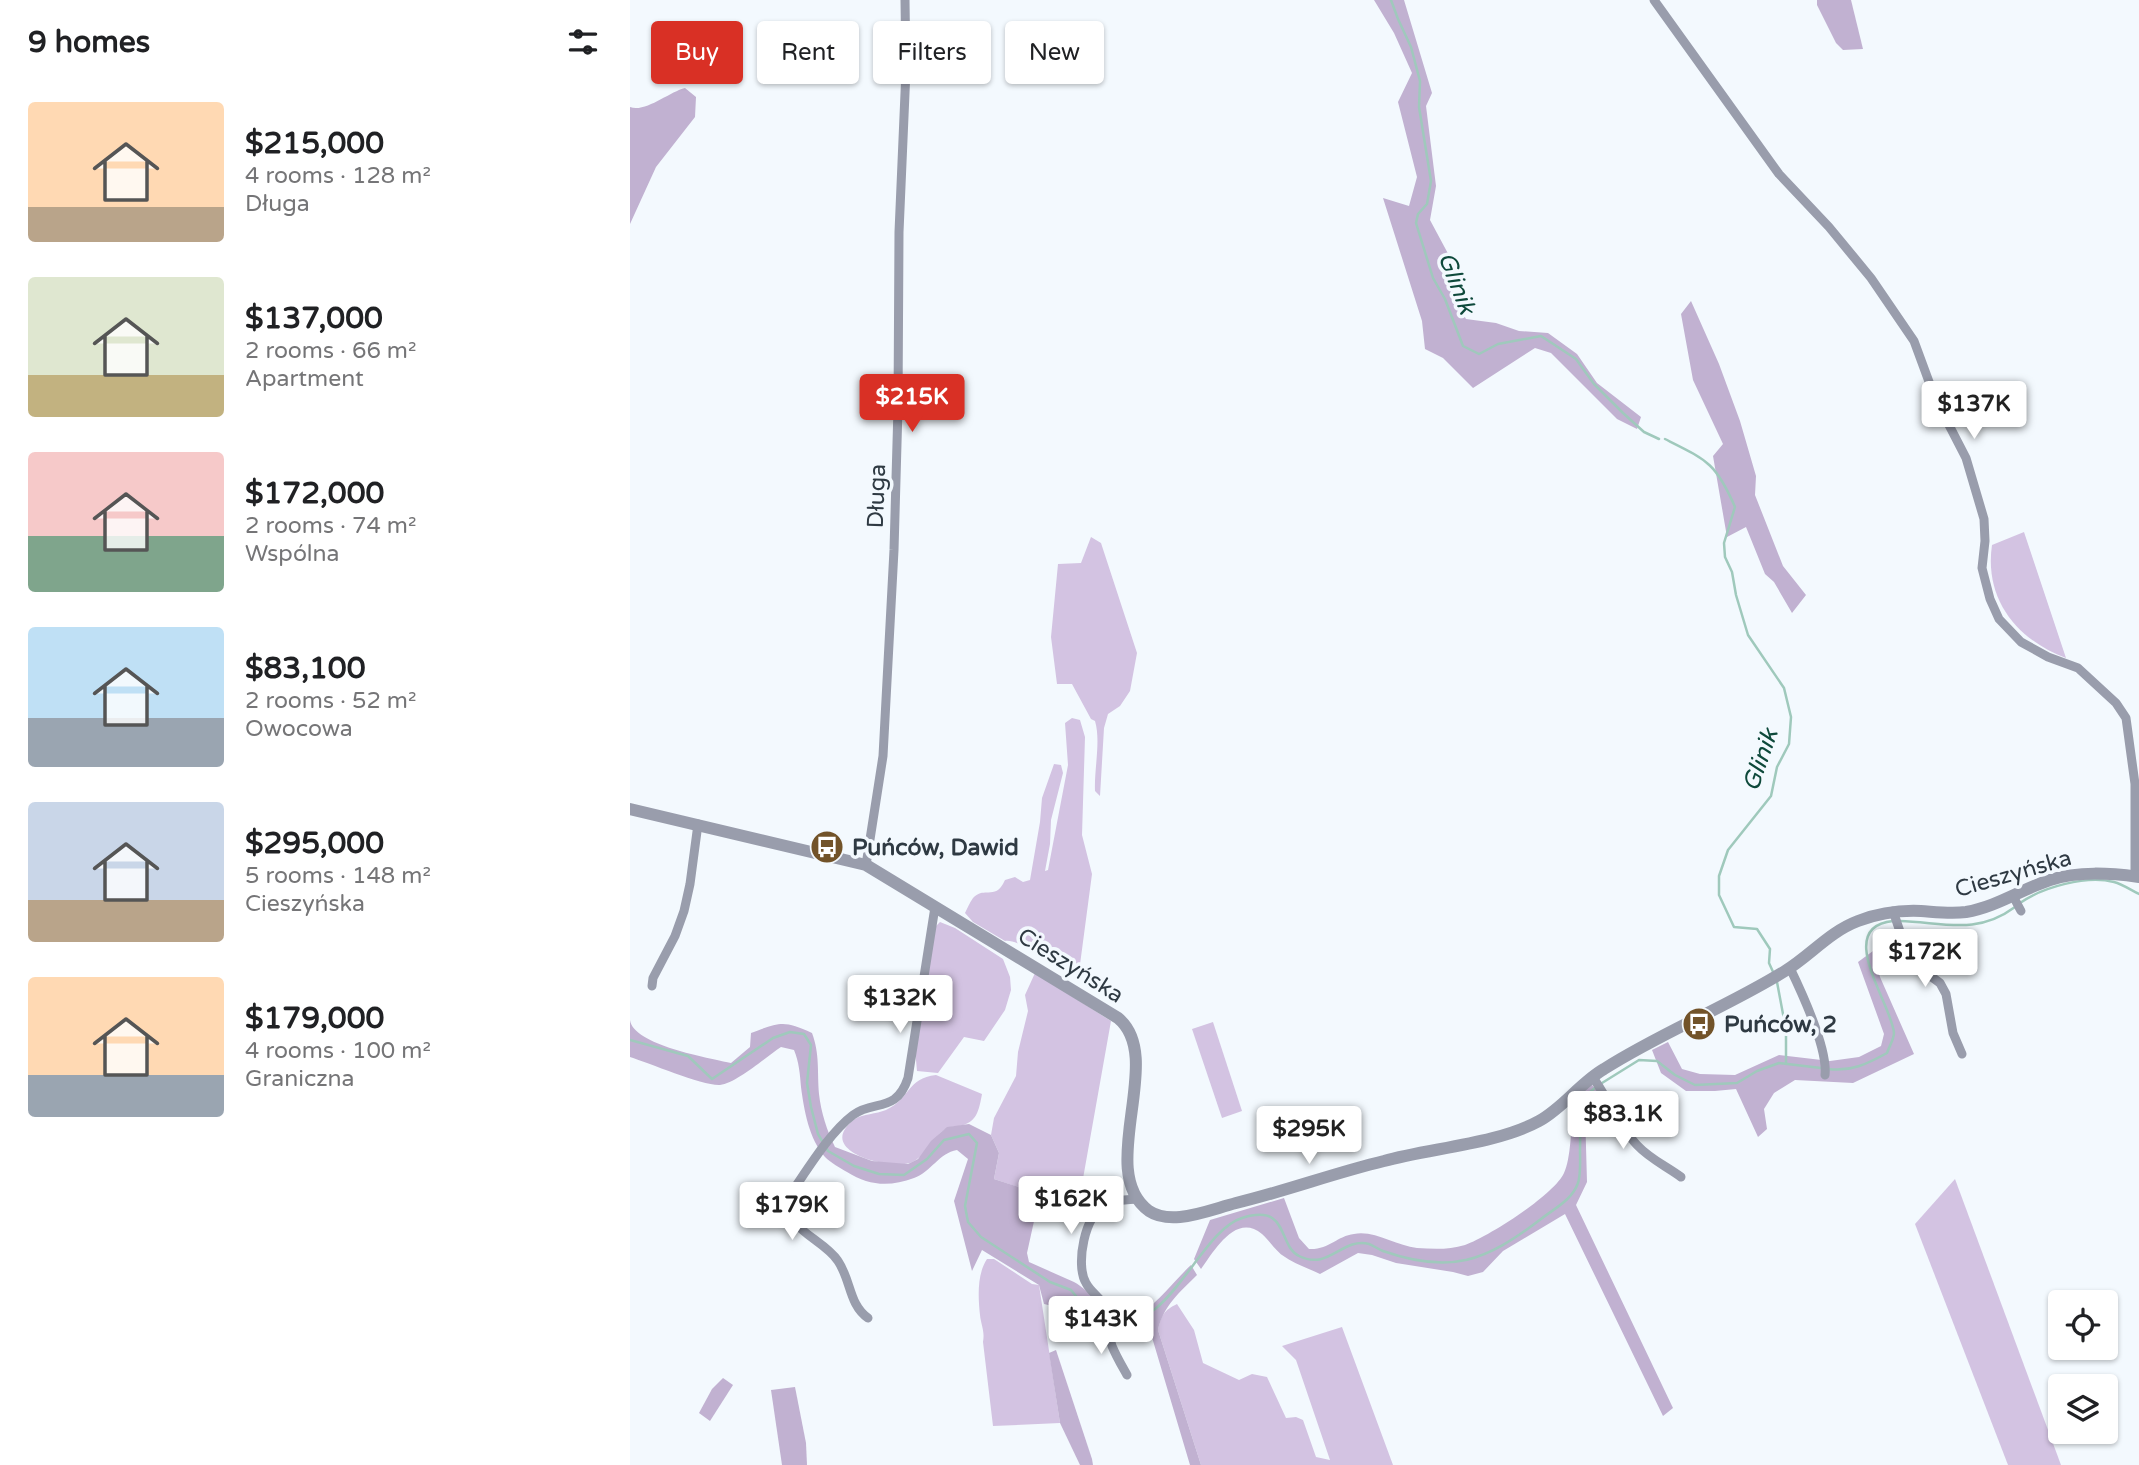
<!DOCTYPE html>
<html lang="en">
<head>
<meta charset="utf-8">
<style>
	:root { --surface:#fff; --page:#f2f2f2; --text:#202124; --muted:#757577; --accent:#d93025 }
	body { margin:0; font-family:"Varela Round",sans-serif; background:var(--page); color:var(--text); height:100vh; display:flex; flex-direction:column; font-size:26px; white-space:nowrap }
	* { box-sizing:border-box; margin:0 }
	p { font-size:23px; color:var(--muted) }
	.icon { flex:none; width:38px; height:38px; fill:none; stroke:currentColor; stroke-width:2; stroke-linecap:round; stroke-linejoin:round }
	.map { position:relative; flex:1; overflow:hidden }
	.panel { display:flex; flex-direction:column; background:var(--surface); width:630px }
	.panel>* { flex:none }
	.banner { position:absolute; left:21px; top:21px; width:665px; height:63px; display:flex; gap:14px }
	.controls { position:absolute; left:1418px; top:1290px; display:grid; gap:14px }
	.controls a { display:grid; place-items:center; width:70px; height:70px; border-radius:7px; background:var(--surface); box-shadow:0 2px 5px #0004; font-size:35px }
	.price { position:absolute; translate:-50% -60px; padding:0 16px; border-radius:7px; background:#fff; color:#222; font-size:23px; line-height:46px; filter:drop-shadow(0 2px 4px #0008) }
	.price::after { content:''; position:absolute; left:50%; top:42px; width:21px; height:16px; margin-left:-10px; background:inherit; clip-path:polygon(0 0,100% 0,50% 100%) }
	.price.active { background:var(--accent); color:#fff }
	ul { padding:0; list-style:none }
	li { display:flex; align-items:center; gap:21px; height:175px; padding:0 28px }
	li span { display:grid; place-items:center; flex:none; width:196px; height:140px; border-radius:7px; color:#555 }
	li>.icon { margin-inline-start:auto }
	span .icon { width:84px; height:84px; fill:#fffc; stroke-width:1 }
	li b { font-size:30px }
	h2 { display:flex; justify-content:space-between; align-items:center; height:84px; padding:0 28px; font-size:30px }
	.pill { padding:0 24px; border-radius:7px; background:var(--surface); box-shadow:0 2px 5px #0004; font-size:24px; line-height:63px }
	.pill.active { background:var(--accent); color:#fff }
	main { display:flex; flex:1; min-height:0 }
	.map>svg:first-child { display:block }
	.green { fill:#d3c3e2 }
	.forest { fill:#c1b1d1 }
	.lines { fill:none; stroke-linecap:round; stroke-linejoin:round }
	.stream { stroke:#9fc9bc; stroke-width:2.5 }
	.minor { stroke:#999dac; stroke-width:9 }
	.tertiary { stroke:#999dac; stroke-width:12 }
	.labels { text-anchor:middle; stroke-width:7; stroke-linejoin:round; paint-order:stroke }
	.street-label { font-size:23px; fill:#2f3a43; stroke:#f3f9fe }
	.poi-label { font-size:23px; font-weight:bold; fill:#2f3a43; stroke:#f3f9fe; text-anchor:start }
	.water-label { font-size:24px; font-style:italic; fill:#0e493b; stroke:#f3f9fe }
</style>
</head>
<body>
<main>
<section class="panel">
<h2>9 homes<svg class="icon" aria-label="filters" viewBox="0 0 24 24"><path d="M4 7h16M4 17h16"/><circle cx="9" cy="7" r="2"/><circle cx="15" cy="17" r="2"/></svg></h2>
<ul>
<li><span style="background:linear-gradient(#ffd9b3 75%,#b9a48a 0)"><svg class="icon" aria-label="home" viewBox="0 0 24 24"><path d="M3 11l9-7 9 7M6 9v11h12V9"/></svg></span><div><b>$215,000</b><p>4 rooms · 128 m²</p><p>Długa</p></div></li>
<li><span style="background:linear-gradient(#dfe7d0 70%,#c2b280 0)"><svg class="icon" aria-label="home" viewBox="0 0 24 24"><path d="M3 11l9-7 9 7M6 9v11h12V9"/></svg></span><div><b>$137,000</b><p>2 rooms · 66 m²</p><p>Apartment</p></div></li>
<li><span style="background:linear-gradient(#f6c9c9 60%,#7fa58c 0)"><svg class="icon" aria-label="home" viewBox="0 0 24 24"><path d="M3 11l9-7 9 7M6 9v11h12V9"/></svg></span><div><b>$172,000</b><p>2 rooms · 74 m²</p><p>Wspólna</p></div></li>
<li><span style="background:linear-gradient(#bfe0f5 65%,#9aa5b1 0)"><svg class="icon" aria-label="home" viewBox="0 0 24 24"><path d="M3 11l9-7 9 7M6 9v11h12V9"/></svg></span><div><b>$83,100</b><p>2 rooms · 52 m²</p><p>Owocowa</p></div></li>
<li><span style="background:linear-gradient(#c9d6e8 70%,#b9a48a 0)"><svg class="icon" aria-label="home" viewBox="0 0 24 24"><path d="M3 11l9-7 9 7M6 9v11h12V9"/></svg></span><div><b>$295,000</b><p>5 rooms · 148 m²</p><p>Cieszyńska</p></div></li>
<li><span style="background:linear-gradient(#ffd9b3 70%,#9aa5b1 0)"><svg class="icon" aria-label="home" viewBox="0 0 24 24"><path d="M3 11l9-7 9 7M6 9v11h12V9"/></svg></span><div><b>$179,000</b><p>4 rooms · 100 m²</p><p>Graniczna</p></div></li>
</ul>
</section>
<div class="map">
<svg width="1509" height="1465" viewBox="0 0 1509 1465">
	<rect width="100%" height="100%" fill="#f3f9fe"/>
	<g class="green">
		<path d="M1394,532L1436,658C1387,640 1354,599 1362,545Z"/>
		<path d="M461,537L471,543L507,653L500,691L490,706L478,714L474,728L470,796L465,791C464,769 471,741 465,721L461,719L442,684H427L421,637L428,564L451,563Z"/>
		<path d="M442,718L450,720L455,737L452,835L462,874L449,972L441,975C427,967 389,938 375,941L343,922L335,913C337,909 340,902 343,898C355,885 365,902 375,880L385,877L393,882L400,880L410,822L412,798L424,764L431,765L433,773L421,820L420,844L415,871L418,870L438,765L435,723Z"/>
		<path d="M310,922L325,928L373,959L380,977L381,990L375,1010L354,1041L334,1037L308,1073L287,1071L285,1049L305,927Z"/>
		<path d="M405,973L481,1021L449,1201L409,1194L364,1179L369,1153L361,1135L364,1118L386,1076L388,1052L398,1011L395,995Z"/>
		<path d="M583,1022L612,1111L592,1118L562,1029Z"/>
		<path d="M306,1075L352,1094C349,1110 347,1123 329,1126C323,1126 319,1127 314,1130C302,1139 293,1159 280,1163C257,1170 183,1150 225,1119C233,1114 246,1114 256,1110C280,1099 277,1078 306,1075Z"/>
		<path d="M1325,1179L1431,1465H1378L1285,1224Z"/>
		<path d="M357,1259H364L402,1284L409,1285L430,1423L363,1426L353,1342C355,1331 351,1325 350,1315C348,1297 347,1274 357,1259Z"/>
		<path d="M547,1304L564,1330L573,1363L609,1380L622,1374L637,1377L656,1418L666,1417L673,1420L686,1457L700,1460L666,1360L652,1346L712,1327L763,1465H571L528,1330C531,1316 534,1310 547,1304Z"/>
	</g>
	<g class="forest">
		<path d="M744,0H774L802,93L796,106L806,186L800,220L822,261L823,297L836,319L866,323L889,331L918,333L947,354L967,383L1011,417L1007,429L987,419L921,353L905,348L843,388L813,358L795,349L792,321L753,198L779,206L787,177L768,102L782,73L764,33Z"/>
		<path d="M1187,0H1221L1233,49L1213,50L1206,43L1187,5Z"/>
		<path d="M55,88L66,97L65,117L26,167L0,224V107C15,113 39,92 55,88Z"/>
		<path d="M1061,301L1089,364L1110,421L1126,476L1125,495L1153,566L1176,595L1162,613L1144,582L1135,574L1116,527L1097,537L1083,456L1093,444L1063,380L1051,314Z"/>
		<path d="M1243,951L1250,977L1284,1054L1223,1083L1165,1080L1144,1093L1134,1109L1137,1129L1128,1137L1106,1089L1085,1091H1056L1031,1073L1022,1050L1038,1042L1052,1069L1070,1074L1105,1075L1149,1055L1200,1061L1229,1057L1251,1046L1254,1034L1228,962Z"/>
		<path d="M0,1020C3,1045 79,1058 101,1063L120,1047L121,1033C150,1022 154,1020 182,1033C190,1055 187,1071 189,1094C191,1112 197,1131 205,1147L242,1161L278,1164L288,1159L301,1141L317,1127L339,1124L361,1135L369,1153L364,1179L410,1194L397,1253L399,1262C414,1269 429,1275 444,1282C464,1293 487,1327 514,1311C529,1301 547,1278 561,1265L567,1275C551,1291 533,1306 528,1330L571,1465H560L521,1334L518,1330L475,1337L468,1335L436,1304L427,1307L414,1304L409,1285L352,1250L342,1271L324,1201L338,1159L327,1150C309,1153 301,1172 284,1178C260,1187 239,1186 217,1172C210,1168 201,1163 195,1157C179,1139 174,1110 171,1087C170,1074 169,1062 164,1050L151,1047C136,1057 107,1083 90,1085C73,1086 19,1063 0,1057Z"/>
		<path d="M961,1084L967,1090L958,1101L955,1111L957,1182L946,1205L1043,1408L1033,1416L935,1214L873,1251L853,1272L838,1276L823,1272L766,1263L742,1255L728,1253L690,1274C678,1268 665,1264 655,1257C646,1252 640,1241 632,1234C606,1212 584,1251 571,1269L564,1259L580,1220L654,1198L669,1238L679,1249C699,1250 707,1236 724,1234C745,1230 766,1246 787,1248C803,1249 819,1250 835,1245C858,1237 924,1195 934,1173C941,1159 941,1127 943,1110L942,1104Z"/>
		<path d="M426,1350L462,1459L463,1465H450L430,1423L419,1353Z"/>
		<path d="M93,1378L103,1385L80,1421L69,1413L82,1389Z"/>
		<path d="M165,1387L176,1443L177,1465H152L141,1390Z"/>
	</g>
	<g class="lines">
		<g class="stream">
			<path d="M761,0L768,19L781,47L790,81L789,107L801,181L797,204L788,214L786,223L803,278L815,299L833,346L849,354L868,344L911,336L946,359L964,384L993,413L1014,432L1029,439"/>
			<path d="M1035,439C1077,460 1086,463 1105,507L1094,543L1095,557L1102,572L1106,595L1118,635L1154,688L1161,717L1159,744L1147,767L1141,796L1098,850L1089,876V895L1104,927L1127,929L1140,949L1139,963L1144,974"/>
			<path d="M1390,903C1413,887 1456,875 1484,882C1492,884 1501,890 1509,894"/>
			<path d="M1270,921C1312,922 1346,936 1385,907"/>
			<path d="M1147,982L1156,1030V1064"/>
			<path d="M0,1040L58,1056L82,1079L143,1038L160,1032L174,1034L181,1045L177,1083L181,1107L188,1134L198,1151L224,1166L249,1174L274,1175L297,1159L314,1140L339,1134L347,1143L335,1206L338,1222L351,1237L420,1282L441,1290L455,1307L475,1318"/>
			<path d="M1198,1069C1221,1072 1237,1064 1257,1053C1259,1047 1264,1039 1264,1033C1262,1004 1203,927 1263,921"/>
			<path d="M972,1083L1009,1060L1027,1061L1045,1075L1065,1085L1107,1083L1127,1071L1149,1063L1191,1068"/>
			<path d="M481,1320C537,1338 569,1231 612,1218C660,1203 647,1245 669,1256C699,1271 712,1237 739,1244C744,1246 748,1249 753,1251C821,1275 856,1261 911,1219C925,1208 942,1200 948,1183C951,1174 950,1161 950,1151C950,1133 951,1115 953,1098L966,1087"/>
		</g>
		<g class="minor">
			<path d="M1024,0L1149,174L1199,227L1241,278L1284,341L1305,398L1336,458L1354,519L1355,541L1352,568L1360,599L1369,619L1391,642L1418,657L1448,668L1486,703L1496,718L1505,784V876"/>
			<path d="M236,865L253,756L264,550L268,408L269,232L276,70L275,0"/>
			<path d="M1383,896L1391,911"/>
			<path d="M1263,911L1280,961L1310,983L1316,994L1323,1033L1332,1054"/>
			<path d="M1160,968C1172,993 1198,1048 1195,1075"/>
			<path d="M22,986L23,978L45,936L54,911L60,884L68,824"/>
			<path d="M962,1076C978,1098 988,1125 1007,1145C1020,1159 1036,1166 1051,1177"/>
			<path d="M238,1318C219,1305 221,1280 208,1261C193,1238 151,1229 159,1196C176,1172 199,1133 223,1115C244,1099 266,1114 278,1078L305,907"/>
			<path d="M497,1375C492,1366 486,1356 482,1346C478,1334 481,1320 476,1309C472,1298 461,1293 456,1283C445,1265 455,1214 475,1204C484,1200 497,1200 507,1199"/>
		</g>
		<path class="tertiary" d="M0,809L236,865L488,1018C537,1058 464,1171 519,1211C528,1217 539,1218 550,1217C569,1215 587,1208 606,1203C656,1191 704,1173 754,1161C801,1148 867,1144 909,1121C933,1108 950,1083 974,1069C1032,1032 1097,1007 1155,971C1181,955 1199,932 1228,921C1249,913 1269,910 1291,911C1306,912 1321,914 1336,912C1366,907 1392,889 1420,880C1449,871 1479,873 1509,877"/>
	</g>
	<defs>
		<symbol id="bus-disc" viewBox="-11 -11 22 22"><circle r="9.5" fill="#725329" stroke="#f3f9fe"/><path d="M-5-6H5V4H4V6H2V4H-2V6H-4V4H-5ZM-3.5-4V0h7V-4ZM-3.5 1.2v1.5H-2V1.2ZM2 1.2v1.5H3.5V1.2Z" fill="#fff"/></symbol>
	</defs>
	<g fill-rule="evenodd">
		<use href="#bus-disc" x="178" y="828" width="38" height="38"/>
		<use href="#bus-disc" x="1050" y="1005" width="38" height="38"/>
	</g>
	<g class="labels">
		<g class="street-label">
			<text transform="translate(246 496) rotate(-88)" y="8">Długa</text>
			<text transform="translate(1383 873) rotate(-16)" y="8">Cieszyńska</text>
			<text transform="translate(441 965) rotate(32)" y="8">Cieszyńska</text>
		</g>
		<g class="poi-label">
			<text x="222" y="855">Puńców, Dawid</text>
			<text x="1094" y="1032">Puńców, 2</text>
		</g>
		<g class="water-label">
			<text transform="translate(827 283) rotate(69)" y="8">Glinik</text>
			<text transform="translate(1130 760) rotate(-71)" y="8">Glinik</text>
		</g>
	</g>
</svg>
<div class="controls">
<a><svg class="icon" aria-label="locate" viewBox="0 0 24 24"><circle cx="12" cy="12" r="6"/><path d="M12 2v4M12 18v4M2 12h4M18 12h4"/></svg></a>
<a><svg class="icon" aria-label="layers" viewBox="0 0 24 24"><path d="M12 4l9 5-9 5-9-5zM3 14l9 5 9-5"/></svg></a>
</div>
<b class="price active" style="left:282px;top:434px">$215K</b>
<b class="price" style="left:1344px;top:441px">$137K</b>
<b class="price" style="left:1295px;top:989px">$172K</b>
<b class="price" style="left:270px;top:1035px">$132K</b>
<b class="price" style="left:993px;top:1151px">$83.1K</b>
<b class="price" style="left:679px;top:1166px">$295K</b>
<b class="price" style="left:441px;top:1236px">$162K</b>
<b class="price" style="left:162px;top:1242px">$179K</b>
<b class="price" style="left:471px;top:1356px">$143K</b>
<div class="banner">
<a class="pill active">Buy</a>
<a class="pill">Rent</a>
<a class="pill">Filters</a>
<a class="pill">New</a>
</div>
</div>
</main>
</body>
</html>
